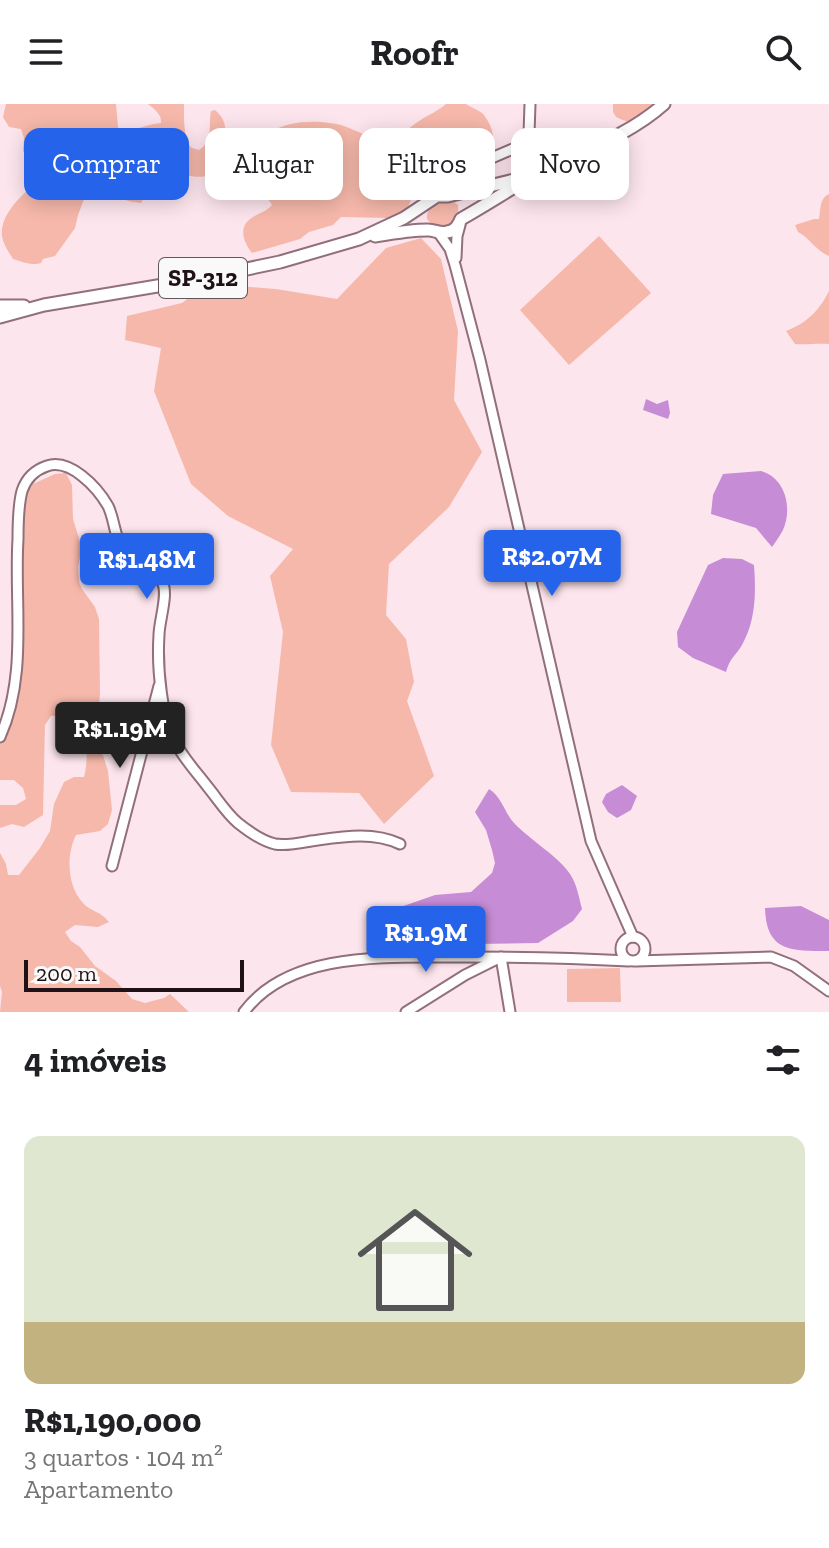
<!DOCTYPE html>
<html lang="pt">
<head>
<meta charset="utf-8">
<style>
	:root { --surface:#fff; --page:#f2f2f2; --text:#202124; --muted:#757577; --line:#e0e0e0; --accent:#2563eb }
	body { margin:0; font-family:"Zilla Slab",serif; background:var(--page); color:var(--text); height:100vh; display:flex; flex-direction:column; font-size:30px; white-space:nowrap }
	* { box-sizing:border-box; margin:0 }
	p { font-size:26px; color:var(--muted) }
	.icon { flex:none; width:44px; height:44px; fill:none; stroke:currentColor; stroke-width:2; stroke-linecap:round; stroke-linejoin:round }
	.map { position:relative; height:908px; overflow:hidden }
	.drawer { display:flex; flex-direction:column; background:var(--surface); flex:1 }
	.drawer>* { flex:none }
	.banner { position:absolute; left:24px; top:24px; width:782px; height:72px; display:flex; gap:16px }
	.scale { position:absolute; left:24px; bottom:20px; width:220px; box-sizing:border-box; padding-left:8px; border:4px solid #1f1116; border-top:0; font-size:22px; line-height:28px; white-space:nowrap; color:#1f1116; -webkit-text-stroke:6px #f9f9f9; paint-order:stroke }
	.price { position:absolute; translate:-50% -68px; padding:0 18px; border-radius:8px; background:var(--accent); color:#fff; font-size:26px; line-height:52px; filter:drop-shadow(0 2px 4px #0008) }
	.price::after { content:''; position:absolute; left:50%; top:48px; width:24px; height:18px; margin-left:-12px; background:inherit; clip-path:polygon(0 0,100% 0,50% 100%) }
	.price.on { background:#222; color:#fff }
	ul { padding:0; list-style:none }
	li { display:grid; align-content:center; gap:16px; height:424px; padding:0 24px }
	li+li { border-top:2px solid var(--line) }
	li span { display:grid; place-items:center; height:248px; border-radius:16px; color:#555 }
	li>.icon { margin-inline-start:auto }
	span .icon { width:144px; height:144px; fill:#fffc; stroke-width:1 }
	li b { font-size:34px }
	h2 { display:flex; justify-content:space-between; align-items:center; height:96px; padding:0 24px; font-size:34px }
	.pill { padding:0 28px; border-radius:16px; background:var(--surface); box-shadow:0 4px 20px #0003; font-size:28px; line-height:72px }
	.pill.on { background:var(--accent); color:#fff }
	header { display:flex; justify-content:space-between; align-items:center; height:104px; padding:0 24px; background:var(--surface); font-size:36px; font-weight:800 }
	.map>svg:first-child { display:block }
	.green { fill:#f6b8ab }
	.water { fill:#c68cd5 }
	.lines { fill:none; stroke-linecap:round; stroke-linejoin:round }
	.minor-casing { stroke:#916f7b; stroke-width:13 }
	.major-casing { stroke:#916f7b; stroke-width:15 }
	.minor { stroke:#fff; stroke-width:9 }
	.major { stroke:#fff; stroke-width:11 }
	.labels { text-anchor:middle; stroke-width:8; stroke-linejoin:round; paint-order:stroke }
	.shield { fill:#f9f9f9; stroke:#60575a; stroke-width:2 }
	.shield-label { font-size:24px; font-weight:bold; fill:#1f1116 }
</style>
</head>
<body>
<header><svg class="icon" aria-label="menu" viewBox="0 0 24 24"><path d="M4 6h16M4 12h16M4 18h16"/></svg>Roofr<svg class="icon" aria-label="search" viewBox="0 0 24 24"><circle cx="10" cy="10" r="6"/><path d="M15 15l6 6"/></svg></header>
<div class="map">
<svg width="829" height="908" viewBox="0 0 829 908">
	<rect width="100%" height="100%" fill="#fde5ed"/>
	<g class="green">
		<path d="M6,0H116L118,23L120,27C136,27 146,20 161,19C162,10 154,5 148,0H184C184,11 183,37 192,44C194,45 197,45 199,46C214,37 208,22 211,7L215,6C226,16 225,21 226,35C227,50 220,67 205,72C199,74 191,72 185,71C171,70 160,71 148,78L147,89L141,99C131,98 122,97 116,87C118,75 109,55 98,51L93,55L89,63L86,90L78,111L75,124L55,152L43,155L41,159C33,162 22,158 13,155C9,148 3,140 2,132C0,112 18,95 31,83L33,60L23,47L24,34L21,25L9,23L3,13Z"/>
		<path d="M446,0H466C471,4 478,5 483,10C501,32 495,56 464,55L461,48C436,47 422,50 406,70L413,91L408,103L399,111L388,114L341,113L333,121L309,128L300,135L252,149C244,139 238,124 250,115C258,109 266,108 272,101C268,93 263,93 255,94C255,76 253,68 271,60L273,49L269,44L270,42L271,29C287,15 325,16 344,22C361,28 374,38 393,34C403,31 411,22 419,17C428,11 438,7 446,0Z"/>
		<path d="M613,0H670C659,20 636,24 616,13L613,8Z"/>
		<path d="M829,90V152C816,147 810,134 798,128L795,121L814,115H819C821,105 819,95 829,90Z"/>
		<path d="M452,96L458,101C460,117 449,123 434,123L427,115C426,100 440,97 452,96Z"/>
		<path d="M599,132L651,189L569,261L520,206Z"/>
		<path d="M421,134L441,155L458,227L454,296L482,348L449,403L389,460L386,511L406,535L414,578L407,597L434,672L384,720L359,689L291,688L271,641L283,528L270,472L293,445L228,412L191,380L154,287L161,244L125,236L127,212L182,199L194,190L238,182L276,185L337,195L386,144Z"/>
		<path d="M829,187V240C817,239 807,241 795,240L786,227C807,219 819,207 829,187Z"/>
		<path d="M66,369L72,381L73,415L82,444L78,463L79,478L82,485L95,503L99,515L100,590L97,622L99,638L108,667L112,706L108,720L100,727L76,731C66,751 67,782 83,799C91,808 99,806 109,818L98,823L75,821L65,828L71,837L80,843L95,862L116,877L132,895L145,899L164,894L170,890L189,908H0L2,888L0,882V749L6,760L8,771H19L40,744L50,727L54,700L64,678L74,673H84C89,653 88,625 74,610L51,612L45,621L43,711L24,723L12,720L0,724V701H16L26,695L23,684L14,676H0V638L13,611L18,590L23,458L19,434L22,400L26,389L33,380L55,370Z"/>
		<path d="M620,864L621,898H567V865Z"/>
	</g>
	<g class="water">
		<path d="M646,295L657,300L668,296L670,309L668,315L643,306Z"/>
		<path d="M761,367C785,374 793,403 783,426C780,432 776,437 772,443L756,424L711,410L713,391L723,370Z"/>
		<path d="M723,454L742,455L754,461C756,489 756,516 742,541C735,553 731,552 726,568L693,554L678,543L677,528L708,461Z"/>
		<path d="M622,681L637,692L631,706L617,714L608,708L602,698L606,690Z"/>
		<path d="M489,685C502,693 504,708 514,719C529,735 559,753 570,770C577,780 579,794 582,805L573,817L538,839L402,841L392,823L395,805L435,791L471,788L492,769L495,759L492,746L486,726L475,708Z"/>
		<path d="M801,802L829,816V847C793,847 766,849 765,804Z"/>
	</g>
	<g class="lines">
		<defs>
			<g id="minor">
				<path d="M482,57L477,68L479,73L494,80"/>
				<path d="M448,92L473,62L522,41L529,30L530,0"/>
				<path d="M438,128L450,145L455,161L480,256L591,737L633,833"/>
				<path d="M456,154L457,132L460,121"/>
				<path d="M0,633C28,571 14,500 18,435C18,419 18,402 22,387C26,375 35,366 47,362C70,354 97,383 108,402C115,416 114,434 124,447C134,460 153,464 162,478C169,489 159,517 159,531C157,561 161,618 178,643C186,657 197,669 207,682C217,694 226,709 238,719C248,727 262,737 275,740C286,742 300,739 311,737C341,733 372,727 400,740"/>
				<path d="M112,762L159,582"/>
				<circle cx="633" cy="845" r="12"/>
				<path d="M636,857L771,853L794,862L829,887"/>
				<path d="M244,908C291,845 393,854 463,853C518,853 573,854 629,857"/>
				<path d="M406,908L465,871L501,853L510,908"/>
			</g>
			<g id="major">
				<path d="M375,132C393,129 410,126 428,126C435,126 440,130 447,128C455,127 458,122 461,115C486,101 510,85 535,71C579,48 627,33 664,0"/>
				<path d="M0,202H24"/>
				<path d="M0,213L44,201L199,175L280,158L359,135L404,114L437,92H448L535,71"/>
			</g>
		</defs>
		<use href="#minor" class="minor-casing"/>
		<use href="#major" class="major-casing"/>
		<use href="#minor" class="minor"/>
		<use href="#major" class="major"/>
	</g>
	<g class="labels">
		<rect class="shield" x="159" y="154" width="88" height="40" rx="6"/>
		<g class="shield-label">
			<text x="203" y="182">SP-312</text>
		</g>
	</g>
</svg>
<div class="scale">200 m</div>
<b class="price" style="left:552px;top:494px">R$2.07M</b>
<b class="price" style="left:147px;top:497px">R$1.48M</b>
<b class="price on" style="left:120px;top:666px">R$1.19M</b>
<b class="price" style="left:426px;top:870px">R$1.9M</b>
<div class="banner">
<a class="pill on">Comprar</a>
<a class="pill">Alugar</a>
<a class="pill">Filtros</a>
<a class="pill">Novo</a>
</div>
</div>
<section class="drawer">
<h2>4 imóveis<svg class="icon" aria-label="filters" viewBox="0 0 24 24"><path d="M4 7h16M4 17h16"/><circle cx="9" cy="7" r="2"/><circle cx="15" cy="17" r="2"/></svg></h2>
<ul>
<li><span style="background:linear-gradient(#dfe7d0 75%,#c2b280 0)"><svg class="icon" aria-label="home" viewBox="0 0 24 24"><path d="M3 11l9-7 9 7M6 9v11h12V9"/></svg></span><div><b>R$1,190,000</b><p>3 quartos · 104 m²</p><p>Apartamento</p></div></li>
</ul>
</section>
</body>
</html>
